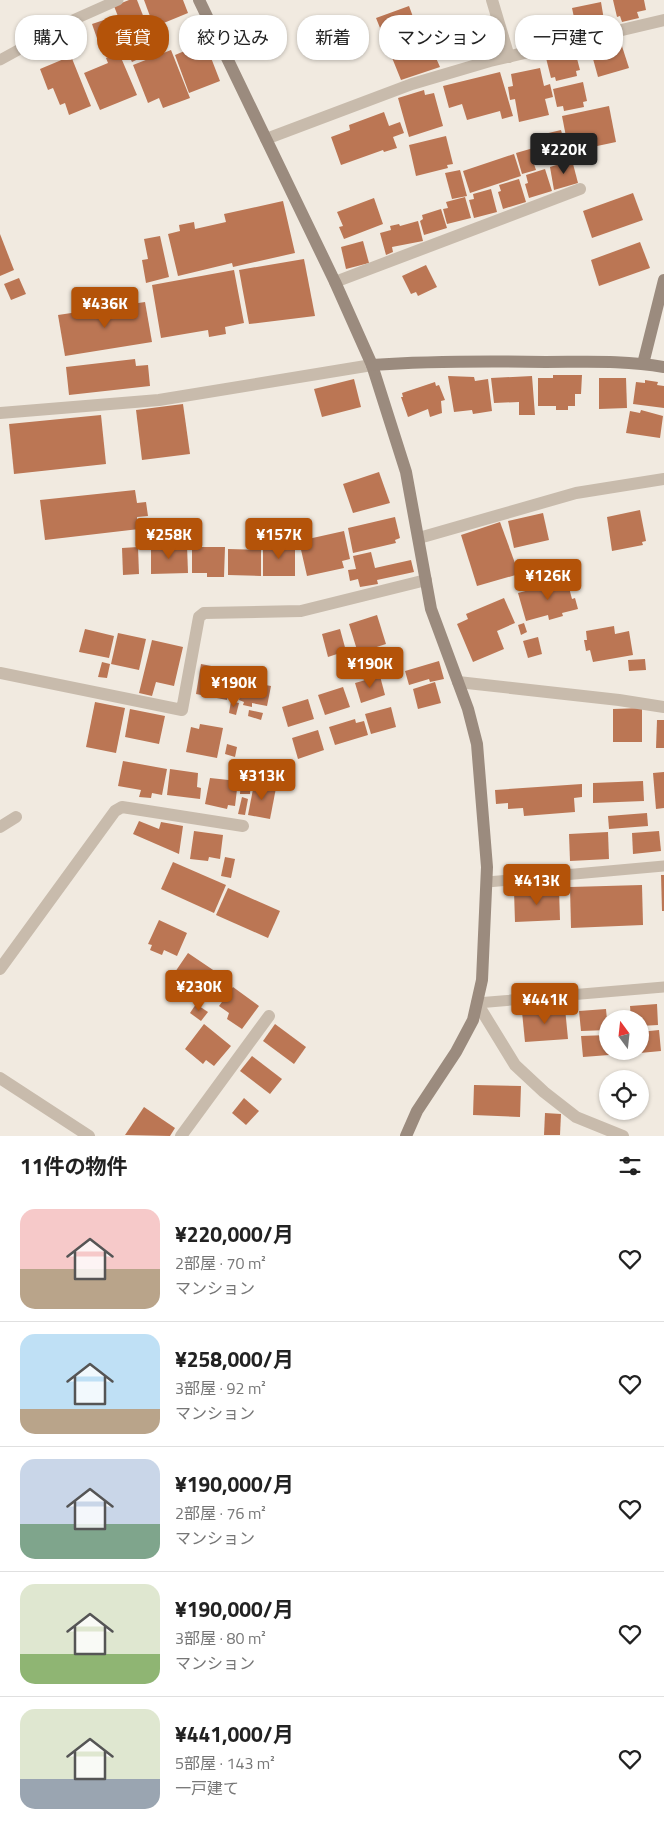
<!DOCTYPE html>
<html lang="ja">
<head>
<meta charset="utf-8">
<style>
	:root { --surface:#fff; --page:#f6f6f6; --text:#222; --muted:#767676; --line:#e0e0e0; --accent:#b45309 }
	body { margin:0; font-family:"Titillium Web","Noto Sans JP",sans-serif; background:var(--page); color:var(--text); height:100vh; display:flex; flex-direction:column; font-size:19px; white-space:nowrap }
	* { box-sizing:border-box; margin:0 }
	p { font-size:16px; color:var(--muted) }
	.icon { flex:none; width:28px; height:28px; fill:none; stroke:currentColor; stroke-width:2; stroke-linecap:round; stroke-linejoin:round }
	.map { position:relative; height:1136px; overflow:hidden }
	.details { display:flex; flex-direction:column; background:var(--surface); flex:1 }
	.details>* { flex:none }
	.hud { position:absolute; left:15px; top:15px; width:635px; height:45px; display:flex; gap:10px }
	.needle { width:32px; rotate:345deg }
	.tools { position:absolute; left:599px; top:1010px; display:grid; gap:10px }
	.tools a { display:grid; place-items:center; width:50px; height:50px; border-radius:50%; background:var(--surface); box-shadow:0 1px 4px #0004; font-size:25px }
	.price { position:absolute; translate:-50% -42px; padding:0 11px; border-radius:5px; background:var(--accent); color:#fff; font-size:16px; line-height:32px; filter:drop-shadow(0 1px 2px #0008) }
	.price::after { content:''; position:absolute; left:50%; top:30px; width:15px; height:11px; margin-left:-8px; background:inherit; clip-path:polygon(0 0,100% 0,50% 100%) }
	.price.active { background:#222; color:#fff }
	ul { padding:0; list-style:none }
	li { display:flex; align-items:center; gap:15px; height:125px; padding:0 20px }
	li+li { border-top:1px solid var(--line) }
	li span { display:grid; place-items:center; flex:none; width:140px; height:100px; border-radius:15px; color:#555 }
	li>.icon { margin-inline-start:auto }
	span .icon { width:60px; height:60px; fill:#fffc; stroke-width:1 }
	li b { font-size:21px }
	h2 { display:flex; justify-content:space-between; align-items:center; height:60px; padding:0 20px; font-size:21px }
	.chip { padding:0 18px; border-radius:20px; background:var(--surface); box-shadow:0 1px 4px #0004; font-size:18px; line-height:45px }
	.chip.active { background:var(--accent); color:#fff }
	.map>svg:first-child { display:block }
	.building { fill:#bb7654 }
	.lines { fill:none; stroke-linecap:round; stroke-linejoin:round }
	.lane { stroke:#c8bbac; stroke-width:11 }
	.street { stroke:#c8bbac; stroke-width:12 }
	.secondary { stroke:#9b8b7e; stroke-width:12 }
</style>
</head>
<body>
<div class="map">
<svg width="664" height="1136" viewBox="0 0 664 1136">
	<rect width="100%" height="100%" fill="#f1eae0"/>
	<g class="building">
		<path d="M129,0H137L149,31L127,40L114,6Z"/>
		<path d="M144,0H183L188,13L154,27Z"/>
		<path d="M613,0H644L646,10L637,12L639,18L622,22L620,16L617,17Z"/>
		<path d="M601,2L604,20L595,22L596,27L580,30L579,26L576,27L572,8Z"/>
		<path d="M409,6L422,41L408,47L410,51L419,48L421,54L432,49L440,67L401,80L376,18Z"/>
		<path d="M113,17L120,36L99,44L92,24Z"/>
		<path d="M64,34L69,46L51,54L45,41Z"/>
		<path d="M158,40L162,48L132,62L128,54Z"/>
		<path d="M620,40L629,68L598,77L590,48Z"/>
		<path d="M171,50L190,98L163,108L159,98L148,103L133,65Z"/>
		<path d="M187,50L190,57L208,50L220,81L189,93L175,55Z"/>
		<path d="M575,51L580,70L576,71L577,76L556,81L555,77L551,78L546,58Z"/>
		<path d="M119,53L137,95L100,110L84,73L108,63L106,58Z"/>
		<path d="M71,56L91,106L69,115L65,103L60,105L53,88L48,90L40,69Z"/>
		<path d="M540,68L544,86L550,84L553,97L545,99L549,115L519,122L515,99L510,100L508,87L513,86L511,74Z"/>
		<path d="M500,72L513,116L502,119L500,111L467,120L462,104L449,108L443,86Z"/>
		<path d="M583,82L587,101L583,102L584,107L564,111L563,106L557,107L553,89Z"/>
		<path d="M424,90L425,95L434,93L443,126L409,137L398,98Z"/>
		<path d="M609,106L616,142L569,152L562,116Z"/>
		<path d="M384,112L389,126L400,122L404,133L393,137L397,148L384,152L383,150L341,165L331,137L350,130L349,125Z"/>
		<path d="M561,130L568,156L543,163L536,136Z"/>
		<path d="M446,136L453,164L447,165L448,168L416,176L409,145Z"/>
		<path d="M537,147L540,155L532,158L536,170L522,174L516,153Z"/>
		<path d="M514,154L521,176L470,193L463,171Z"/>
		<path d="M572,160L578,183L554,190L550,167Z"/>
		<path d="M545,169L552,191L529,198L525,184L528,183L526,175Z"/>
		<path d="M460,170L467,196L452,199L445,173Z"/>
		<path d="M519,179L526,202L503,209L498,192L501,191L499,185Z"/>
		<path d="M491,189L497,212L474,218L469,200L474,199L473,194Z"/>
		<path d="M633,193L643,220L592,238L583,211Z"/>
		<path d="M465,197L471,218L447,224L443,209L448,208L446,202Z"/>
		<path d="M374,198L383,224L344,239L339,227L343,226L337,212Z"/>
		<path d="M283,201L295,253L233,267L232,263L178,276L168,234L180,231L179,225L194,222L195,229L226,222L224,214Z"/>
		<path d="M441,209L447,228L424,235L420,221L423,219L422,215Z"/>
		<path d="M418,221L423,241L392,247L393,252L386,255L380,233L391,230L390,226L399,224L400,226Z"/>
		<path d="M0,234L14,270L0,276Z"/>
		<path d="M160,236L169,277L146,283L142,260L148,259L144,239Z"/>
		<path d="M363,241L369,263L346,269L341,247Z"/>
		<path d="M640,242L650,268L599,286L591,260Z"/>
		<path d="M304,259L315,316L249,324L239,270Z"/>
		<path d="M426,265L437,287L418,296L416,292L411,294L402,276Z"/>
		<path d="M234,270L244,323L225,327L226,334L209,337L208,330L161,338L152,285Z"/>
		<path d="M19,278L26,294L11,300L4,284Z"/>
		<path d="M145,302L152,342L65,356L58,315Z"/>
		<path d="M135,359L136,366L148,365L150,386L69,395L66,367Z"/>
		<path d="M553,375H582L581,394H575V406H568V410H556V406H538V378H553Z"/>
		<path d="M448,376L474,377L475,381L488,379L492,411L473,414L472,410L454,412Z"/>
		<path d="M532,376L535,415H519V402L494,403L491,378Z"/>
		<path d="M599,378H626L627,408L599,409Z"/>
		<path d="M354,379L361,407L322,417L314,389Z"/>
		<path d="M645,380L658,382L657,385L664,386V408L633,404L636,382L645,383Z"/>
		<path d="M435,382L436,386L439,385L445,400L441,401L442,413L430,417L428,409L408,417L401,397H403L402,393Z"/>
		<path d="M183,404L190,454L142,460L136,410Z"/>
		<path d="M641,410L663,416L660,438L626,433L630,411L640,413Z"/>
		<path d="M101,415L106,464L14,474L9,424Z"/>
		<path d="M379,472L390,503L353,513L343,484Z"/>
		<path d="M135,490L137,503L146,502L148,516L137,517L139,529L45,540L40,500Z"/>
		<path d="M640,510L646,541L642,542L643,545L612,551L607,517Z"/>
		<path d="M543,513L549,540L514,548L508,521Z"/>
		<path d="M395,517L400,538L395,540L396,543L353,553L348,528Z"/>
		<path d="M500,522L519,574L477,586L461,535Z"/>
		<path d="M344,531L350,559L342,561L344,568L307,576L299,541Z"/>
		<rect x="263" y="544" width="32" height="32"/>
		<path d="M187,545L188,573L151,574V547Z"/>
		<path d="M138,547L139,574L123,575L122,548Z"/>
		<path d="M192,547H225L224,577H207V573H192Z"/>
		<path d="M228,549L261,550V576L228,575Z"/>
		<path d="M371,552L375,568L411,560L414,572L377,580L378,584L360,587L358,579L350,581L348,570L356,569L353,556Z"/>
		<path d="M567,580L572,599L575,598L578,609L562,613L563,616L549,620L548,615L526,621L518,593Z"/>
		<path d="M504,598L515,623L497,631L504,649L473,662L457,624L468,619L466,614Z"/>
		<path d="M377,615L386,644L358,653L349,624Z"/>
		<path d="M524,623L527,632L521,635L518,625Z"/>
		<path d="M614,626L615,634L629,631L633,655L593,662L590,650L586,651L584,640H587L586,631Z"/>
		<path d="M85,629L114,636L109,658L79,652Z"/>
		<path d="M340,629L346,651L328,657L322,634Z"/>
		<path d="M118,633L146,639L139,670L111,664Z"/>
		<path d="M538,637L542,654L528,658L523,641Z"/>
		<path d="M152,640L183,647L174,686L156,682L152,696L139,693Z"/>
		<path d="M645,659L646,670L629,671L628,660Z"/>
		<path d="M439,661L444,679L430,682L429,679L409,685L405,671Z"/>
		<path d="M102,662L110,664L107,678L98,677Z"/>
		<path d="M201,664L232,670L227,700L196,694Z"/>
		<path d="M237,671L251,675L249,682L271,686L267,706L252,703V707L243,705L244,702L239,700L243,682L235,680Z"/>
		<path d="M380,676L385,695L361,703L355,683Z"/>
		<path d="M435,682L441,703L418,709L413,689Z"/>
		<path d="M343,687L350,707L325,715L318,695Z"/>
		<path d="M308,699L314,719L288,727L282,707Z"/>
		<path d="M231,701L239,703L236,715L229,713Z"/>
		<path d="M95,702L125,708L116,753L86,747Z"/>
		<path d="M391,707L396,727L371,734L365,714Z"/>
		<path d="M642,708V742H613V709Z"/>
		<path d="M130,709L165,716L159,744L125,737Z"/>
		<path d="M249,710L263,713L261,720L248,716Z"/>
		<path d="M355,719L356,723L364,721L368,735L335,745L329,727Z"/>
		<path d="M657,720H664V748H656Z"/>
		<path d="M200,724L223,728L217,758L186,752L191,727L199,729Z"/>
		<path d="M318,730L324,750L298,759L292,738Z"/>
		<path d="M227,744L237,747L235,757L225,754Z"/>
		<path d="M123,761L167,769L162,795L152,793L151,798L139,797L141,790L118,786Z"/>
		<path d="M170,769L198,773L197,787L201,788L200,799L167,795Z"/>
		<path d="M664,772V808L656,809L653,773Z"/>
		<path d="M210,778L238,781L235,806L228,805L227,809L205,804Z"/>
		<path d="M241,780L251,781L250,794H240Z"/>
		<path d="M643,781L644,801L593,803V783Z"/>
		<path d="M254,784L276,788L270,819L248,815Z"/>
		<path d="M582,784V797L574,798L575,812L524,816L523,808L508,809V803L496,804L495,790Z"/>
		<path d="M242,797L248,799L245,815L238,814Z"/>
		<path d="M647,813L648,826L609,829L608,816Z"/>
		<path d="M139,821L159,829L161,822L183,826L179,854L133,834Z"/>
		<path d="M194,831L223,835L220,859L209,857L208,861L190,859Z"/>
		<path d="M659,831L661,851L633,854L632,833Z"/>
		<path d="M608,832L609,859L570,861L569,834Z"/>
		<path d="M225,857L235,859L231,878L221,876Z"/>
		<path d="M173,862L226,885L214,913L161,889Z"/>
		<path d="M661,875H664V911H662Z"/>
		<path d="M642,885L643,925L571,928L570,887Z"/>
		<path d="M228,888L280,911L268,938L216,915Z"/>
		<path d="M559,889L560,920L515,922L514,891Z"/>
		<path d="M159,920L187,933L177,956L164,950L162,955L150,950L152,945L148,944Z"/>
		<path d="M188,953L222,976L207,998L190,986L186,992L172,982L175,976L173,975Z"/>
		<path d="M233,987L259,1006L242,1029L227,1019L229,1013L219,1006Z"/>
		<path d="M196,1004L208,1012L201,1021L190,1013Z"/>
		<path d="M657,1004L658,1025L640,1026V1019H631L630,1006Z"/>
		<path d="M565,1008L568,1039L525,1042L522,1012Z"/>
		<path d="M606,1009L608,1030L581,1031L579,1011Z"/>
		<path d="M204,1024L231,1046L214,1066L206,1060L203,1064L185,1049Z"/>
		<path d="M275,1024L306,1047L294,1064L263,1041Z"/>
		<path d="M659,1030L661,1051L640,1053V1032Z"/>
		<path d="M608,1035L609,1055L583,1057L581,1036Z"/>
		<path d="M252,1056L282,1079L270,1094L240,1071Z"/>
		<path d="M474,1085L521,1086L520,1117L473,1115Z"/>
		<path d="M244,1098L259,1111L246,1125L232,1113Z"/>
		<path d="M144,1107L175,1128L170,1136L125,1135Z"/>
		<path d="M545,1113L561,1114L560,1135H544Z"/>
	</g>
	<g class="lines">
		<g class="lane">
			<path d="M0,60L73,20L118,0"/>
			<path d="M487,882L664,866"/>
			<path d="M477,1003L664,987"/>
		</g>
		<g class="street">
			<path d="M492,0L509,57"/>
			<path d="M266,139L412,84L490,61L664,20"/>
			<path d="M335,282L580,189"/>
			<path d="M0,413L159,400L372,365"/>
			<path d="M419,538L576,493L664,479"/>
			<path d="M0,673L182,710L199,617L204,613L301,611L426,580"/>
			<path d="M458,682L619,700L664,707"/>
			<path d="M0,827L16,817"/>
			<path d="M0,969L115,811L122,807L243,826"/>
			<path d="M477,1003L515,1065L544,1092L576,1117L623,1136"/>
			<path d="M0,1078L89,1136"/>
			<path d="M181,1136L269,1016"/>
		</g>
		<g class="secondary">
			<path d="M199,0L335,282L372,365L406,472L431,609L468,709L477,744L487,867L482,980L473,1020L456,1052L417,1111L406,1136"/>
			<path d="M643,364L664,280"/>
			<path d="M372,365C430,361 488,361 546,362C586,362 625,360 664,367"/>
		</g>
	</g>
</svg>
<div class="tools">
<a><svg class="needle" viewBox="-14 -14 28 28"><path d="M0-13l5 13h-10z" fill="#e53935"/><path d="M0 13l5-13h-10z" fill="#767676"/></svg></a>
<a><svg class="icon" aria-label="locate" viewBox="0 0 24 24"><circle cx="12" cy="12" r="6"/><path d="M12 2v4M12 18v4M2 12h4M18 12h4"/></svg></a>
</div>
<b class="price active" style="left:564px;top:175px">¥220K</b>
<b class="price" style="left:105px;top:329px">¥436K</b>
<b class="price" style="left:169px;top:560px">¥258K</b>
<b class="price" style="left:279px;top:560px">¥157K</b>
<b class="price" style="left:548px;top:601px">¥126K</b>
<b class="price" style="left:370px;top:689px">¥190K</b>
<b class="price" style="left:234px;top:708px">¥190K</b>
<b class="price" style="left:262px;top:801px">¥313K</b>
<b class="price" style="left:537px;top:906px">¥413K</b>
<b class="price" style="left:199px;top:1012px">¥230K</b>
<b class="price" style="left:545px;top:1025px">¥441K</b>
<div class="hud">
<a class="chip">購入</a>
<a class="chip active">賃貸</a>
<a class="chip">絞り込み</a>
<a class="chip">新着</a>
<a class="chip">マンション</a>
<a class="chip">一戸建て</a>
</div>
</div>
<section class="details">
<h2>11件の物件<svg class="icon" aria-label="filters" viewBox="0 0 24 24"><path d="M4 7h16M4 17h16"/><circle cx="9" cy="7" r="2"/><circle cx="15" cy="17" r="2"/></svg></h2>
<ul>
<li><span style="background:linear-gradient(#f6c9c9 60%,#b9a48a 0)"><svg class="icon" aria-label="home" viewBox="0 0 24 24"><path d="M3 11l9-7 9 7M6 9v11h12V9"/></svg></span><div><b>¥220,000/月</b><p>2部屋 · 70 m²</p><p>マンション</p></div><svg class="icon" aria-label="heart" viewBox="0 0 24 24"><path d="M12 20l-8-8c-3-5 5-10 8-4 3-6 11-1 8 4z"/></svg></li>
<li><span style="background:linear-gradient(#bfe0f5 75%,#b9a48a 0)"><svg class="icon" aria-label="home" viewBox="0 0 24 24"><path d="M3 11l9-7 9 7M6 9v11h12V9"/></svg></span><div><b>¥258,000/月</b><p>3部屋 · 92 m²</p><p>マンション</p></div><svg class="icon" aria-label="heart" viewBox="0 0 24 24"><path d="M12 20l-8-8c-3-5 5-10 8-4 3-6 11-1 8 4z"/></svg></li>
<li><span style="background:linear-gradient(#c9d6e8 65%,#7fa58c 0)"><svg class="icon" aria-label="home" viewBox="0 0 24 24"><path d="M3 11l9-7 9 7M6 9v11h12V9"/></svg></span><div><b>¥190,000/月</b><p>2部屋 · 76 m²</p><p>マンション</p></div><svg class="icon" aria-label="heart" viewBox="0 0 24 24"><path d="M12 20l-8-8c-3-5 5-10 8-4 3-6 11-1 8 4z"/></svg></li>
<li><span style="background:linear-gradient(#dfe7d0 70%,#8fb573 0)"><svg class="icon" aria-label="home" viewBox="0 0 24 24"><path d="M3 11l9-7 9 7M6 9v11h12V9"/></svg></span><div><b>¥190,000/月</b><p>3部屋 · 80 m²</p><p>マンション</p></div><svg class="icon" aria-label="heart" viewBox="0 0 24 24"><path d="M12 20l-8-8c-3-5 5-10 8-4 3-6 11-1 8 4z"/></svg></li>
<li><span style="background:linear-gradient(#dfe7d0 70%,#9aa5b1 0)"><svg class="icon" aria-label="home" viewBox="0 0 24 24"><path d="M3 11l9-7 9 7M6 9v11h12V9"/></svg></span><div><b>¥441,000/月</b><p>5部屋 · 143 m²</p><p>一戸建て</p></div><svg class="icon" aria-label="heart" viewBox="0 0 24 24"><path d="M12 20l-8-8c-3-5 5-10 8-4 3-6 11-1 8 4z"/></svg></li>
</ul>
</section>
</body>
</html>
